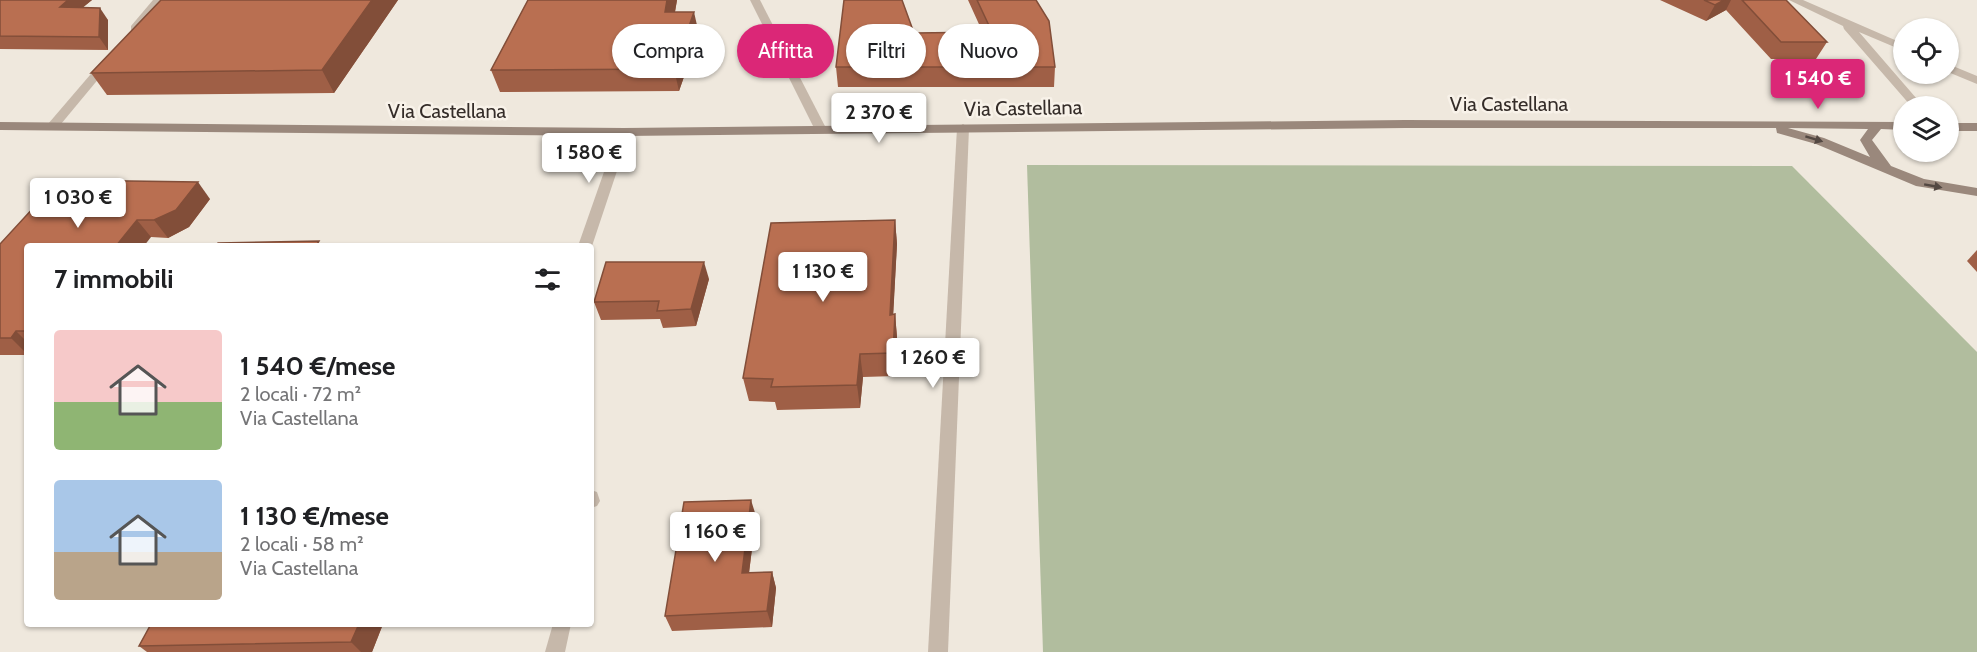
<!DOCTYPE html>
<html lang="it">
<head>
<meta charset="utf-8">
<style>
	:root { --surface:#fff; --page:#f2f2f2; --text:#202124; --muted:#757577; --accent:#db2777 }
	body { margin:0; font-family:Cabin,sans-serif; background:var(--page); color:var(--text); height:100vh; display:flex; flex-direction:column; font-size:22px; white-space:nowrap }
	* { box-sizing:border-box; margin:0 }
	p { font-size:20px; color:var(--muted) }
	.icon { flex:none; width:33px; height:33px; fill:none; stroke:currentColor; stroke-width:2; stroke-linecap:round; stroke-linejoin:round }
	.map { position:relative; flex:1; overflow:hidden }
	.drawer { position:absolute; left:24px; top:243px; width:570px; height:384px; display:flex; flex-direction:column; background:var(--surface); border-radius:6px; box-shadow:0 2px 4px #0004 }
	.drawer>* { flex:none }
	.banner { position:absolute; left:612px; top:24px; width:570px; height:54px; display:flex; gap:12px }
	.buttons { position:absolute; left:1893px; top:18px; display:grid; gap:12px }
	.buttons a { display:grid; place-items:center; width:66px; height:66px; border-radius:50%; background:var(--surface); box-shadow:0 2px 4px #0004; font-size:30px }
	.price { position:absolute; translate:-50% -51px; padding:0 14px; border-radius:6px; background:#fff; color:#222; font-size:20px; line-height:39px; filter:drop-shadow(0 2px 3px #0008) }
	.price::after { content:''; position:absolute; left:50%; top:36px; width:18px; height:14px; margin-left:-9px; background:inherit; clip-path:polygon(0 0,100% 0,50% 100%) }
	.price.active { background:var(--accent); color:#fff }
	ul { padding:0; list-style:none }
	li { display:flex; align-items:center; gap:18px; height:150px; padding:0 30px }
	li span { display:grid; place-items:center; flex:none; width:168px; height:120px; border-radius:6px; color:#555 }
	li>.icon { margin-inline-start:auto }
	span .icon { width:72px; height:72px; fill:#fffc; stroke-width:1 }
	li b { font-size:26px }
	h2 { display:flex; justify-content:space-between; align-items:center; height:72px; padding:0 30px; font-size:26px }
	.tag { padding:0 21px; border-radius:27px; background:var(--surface); box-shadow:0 2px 4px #0004; font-size:21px; line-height:54px }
	.tag.active { background:var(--accent); color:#fff }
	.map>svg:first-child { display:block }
	.green { fill:#b1bd9e }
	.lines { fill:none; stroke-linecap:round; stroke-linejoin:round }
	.minor { fill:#c6b8aa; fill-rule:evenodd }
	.secondary { fill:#9a887c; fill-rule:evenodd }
	.wall { fill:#9f5f46 }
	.shaded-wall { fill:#824e39 }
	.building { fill:#b96f51; stroke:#824e39; stroke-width:1.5 }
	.oneway { fill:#534842 }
	.labels { text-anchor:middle; stroke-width:5; stroke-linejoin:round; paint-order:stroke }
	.street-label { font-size:20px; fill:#352d29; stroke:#f8f2e9 }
</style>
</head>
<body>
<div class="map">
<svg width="1977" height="652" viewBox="0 0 1977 652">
	<rect width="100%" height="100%" fill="#efe8dd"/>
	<path class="green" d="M1027,165L1792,166L1977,352V652H1043Z"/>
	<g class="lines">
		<g class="minor">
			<path d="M153,0H164L139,30H131V26Z"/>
			<path d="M750,0H760L827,130L825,133H817L815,130Z"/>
			<path d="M1789,0H1803L1904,44V51L1859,32L1923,106H1911L1844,29L1843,26Z"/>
			<path d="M106,60L110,61V65L56,130H48L46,127L48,124L102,61Z"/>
			<path d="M1948,64L1977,76V84L1948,72Z"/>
			<path d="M963,124L969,128L948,652H928L957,128Z"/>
			<path d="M624,128L630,132L592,246H578L618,132Z"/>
			<path d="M591,490L597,492L600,501L597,506L591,508Z"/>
			<path d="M553,624H571L565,652H545Z"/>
		</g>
		<g class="secondary">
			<path d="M1405,120L1904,122V130L1881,129L1872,140L1891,166L1924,179L1977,188V196L1916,186L1816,144L1777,133L1776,128H1405L624,136L0,130V122L624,128ZM1788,128L1868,129L1860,140L1870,157L1824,138Z"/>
			<rect x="1948" y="123" width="29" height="8"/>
		</g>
	</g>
	<g class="wall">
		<path d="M0,0H92L83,7L108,20V50L0,49Z"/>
		<path d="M161,0H398L334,93L107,95L91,73Z"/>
		<path d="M528,0H677L675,12L699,34L679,91L500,92L491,70Z"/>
		<path d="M968,0H1036L1055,67L1054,87H838L836,67L914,33H983Z"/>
		<path d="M1660,0H1786L1827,42L1816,59H1771L1726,10L1706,21Z"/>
		<path d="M210,199L189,227L168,238L151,237L27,246V355H0V244Z"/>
		<path d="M895,220L897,244L893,314H895L897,337L896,376L863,377L860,408L777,410L775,402L749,401L743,378Z"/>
		<path d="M1977,250V272L1967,261Z"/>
		<path d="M709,279L696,326L663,328L660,319L601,320L594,302Z"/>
		<path d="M756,516L749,573L772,572L776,588L772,627L672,631L665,616Z"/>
		<path d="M151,624H383L372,652H147L139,646Z"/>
	</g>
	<g class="shaded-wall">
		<path d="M68,0H92L69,19L60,7Z"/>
		<path d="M372,0H398L334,93L322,70Z"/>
		<path d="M667,0H677L671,34L665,12Z"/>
		<path d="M1724,0H1731L1726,10L1706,21L1715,5Z"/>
		<path d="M100,8L108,20V50L99,37Z"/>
		<path d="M694,12L699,34L679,91L674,69Z"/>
		<path d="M198,182L210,199L189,227L168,238L154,220Z"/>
		<path d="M137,220L151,237L144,246H116Z"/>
		<path d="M895,220L897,244L892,338L890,315Z"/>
		<path d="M704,262L709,279L696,326L691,309Z"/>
		<path d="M895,314L897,337L896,376L893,353Z"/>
		<path d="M16,331L27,342V354L11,338Z"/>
		<path d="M860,354L863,377L860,408L857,385Z"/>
		<path d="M751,500L756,516L747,589L742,573Z"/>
		<path d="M772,572L776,588L772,627L767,611Z"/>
		<path d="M359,624H383L372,652H361L351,642Z"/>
	</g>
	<g class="building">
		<path d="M0,0H68L60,7L100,8L99,37L0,36Z"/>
		<path d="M161,0H372L322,70L91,73Z"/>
		<path d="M528,0H667L665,12H694L674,69L491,70Z"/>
		<path d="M844,0H902L914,33L992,32L977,0H1036L1049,21L1055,67H836Z"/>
		<path d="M1704,0H1724L1715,5Z"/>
		<path d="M1742,0H1786L1827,42H1781Z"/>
		<path d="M59,180L198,182L176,210L154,220H137L116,246H27V331H16L11,338H0V244Z"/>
		<path d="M895,220L890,315L895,314L893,353L860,354L857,385L771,387L773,379L743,378L771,223Z"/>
		<path d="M319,241L316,246H216L218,243Z"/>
		<path d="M606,262H704L691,309L657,311L659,301L594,302Z"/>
		<path d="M751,500L742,573L772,572L767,611L665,616L684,502Z"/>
		<path d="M151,624H359L351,642L139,646Z"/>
	</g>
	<defs><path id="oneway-solid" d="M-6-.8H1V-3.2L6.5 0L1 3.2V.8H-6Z" transform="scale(1.5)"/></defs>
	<g class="oneway">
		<use href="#oneway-solid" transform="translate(1814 139) rotate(17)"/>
		<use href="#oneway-solid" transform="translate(1933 186) rotate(10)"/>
	</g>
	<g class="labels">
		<g class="street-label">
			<text x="1509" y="111">Via Castellana</text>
			<text transform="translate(1023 108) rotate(-1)" y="7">Via Castellana</text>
			<text x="447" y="118">Via Castellana</text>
		</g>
	</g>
</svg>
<div class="buttons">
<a><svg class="icon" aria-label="locate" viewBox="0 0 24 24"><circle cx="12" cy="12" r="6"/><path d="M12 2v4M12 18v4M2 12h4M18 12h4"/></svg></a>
<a><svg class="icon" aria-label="layers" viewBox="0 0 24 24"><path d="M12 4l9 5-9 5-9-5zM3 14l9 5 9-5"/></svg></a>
</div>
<b class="price active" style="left:1818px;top:110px">1 540 €</b>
<b class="price" style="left:879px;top:144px">2 370 €</b>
<b class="price" style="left:589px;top:184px">1 580 €</b>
<b class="price" style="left:78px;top:229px">1 030 €</b>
<b class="price" style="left:823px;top:303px">1 130 €</b>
<b class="price" style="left:933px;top:389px">1 260 €</b>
<b class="price" style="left:715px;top:563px">1 160 €</b>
<div class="banner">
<a class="tag">Compra</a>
<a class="tag active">Affitta</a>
<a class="tag">Filtri</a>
<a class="tag">Nuovo</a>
</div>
<section class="drawer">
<h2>7 immobili<svg class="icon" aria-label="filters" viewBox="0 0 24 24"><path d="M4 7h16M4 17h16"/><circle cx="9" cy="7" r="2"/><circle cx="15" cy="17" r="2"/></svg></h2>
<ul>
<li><span style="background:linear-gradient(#f6c9c9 60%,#8fb573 0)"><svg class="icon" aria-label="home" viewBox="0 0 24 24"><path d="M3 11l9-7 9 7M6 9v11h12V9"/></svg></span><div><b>1 540 €/mese</b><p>2 locali · 72 m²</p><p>Via Castellana</p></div></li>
<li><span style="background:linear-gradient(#a9c7e8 60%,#b9a48a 0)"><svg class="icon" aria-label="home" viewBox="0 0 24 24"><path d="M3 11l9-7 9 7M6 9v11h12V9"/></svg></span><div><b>1 130 €/mese</b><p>2 locali · 58 m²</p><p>Via Castellana</p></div></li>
</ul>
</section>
</div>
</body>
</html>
